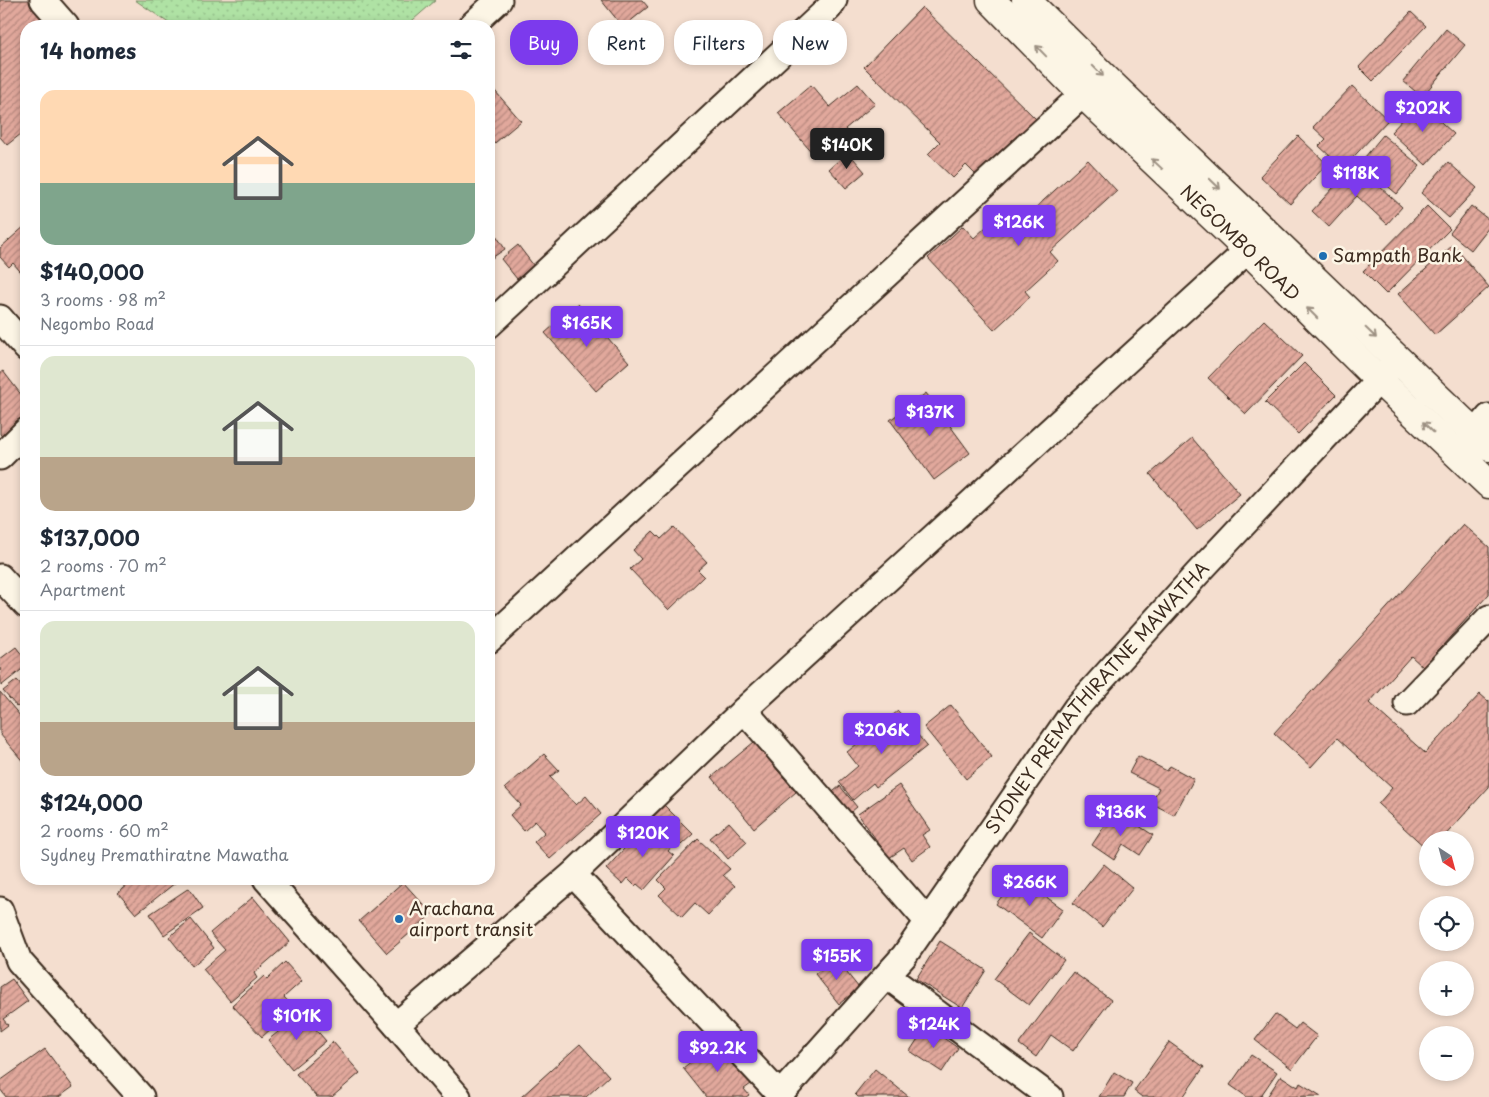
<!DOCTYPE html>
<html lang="en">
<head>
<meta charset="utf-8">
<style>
	:root { --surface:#fff; --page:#f2f2f3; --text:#1f2937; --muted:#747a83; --line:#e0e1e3; --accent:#7c3aed }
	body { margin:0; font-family:"Playpen Sans",sans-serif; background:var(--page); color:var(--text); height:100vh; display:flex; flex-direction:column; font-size:19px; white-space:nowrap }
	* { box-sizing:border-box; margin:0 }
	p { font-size:16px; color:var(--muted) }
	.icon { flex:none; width:28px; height:28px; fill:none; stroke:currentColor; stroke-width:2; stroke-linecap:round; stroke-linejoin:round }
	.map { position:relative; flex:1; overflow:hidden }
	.sheet { position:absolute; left:20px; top:20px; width:475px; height:865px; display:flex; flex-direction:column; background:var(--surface); border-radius:20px; box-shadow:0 2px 8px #0003 }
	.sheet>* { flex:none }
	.top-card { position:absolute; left:510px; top:20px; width:475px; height:45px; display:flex; gap:10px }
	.needle { width:32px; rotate:144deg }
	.controls { position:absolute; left:1419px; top:831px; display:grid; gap:10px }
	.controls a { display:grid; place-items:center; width:55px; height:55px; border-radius:50%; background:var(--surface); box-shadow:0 2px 8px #0003; font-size:25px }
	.price { position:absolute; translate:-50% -42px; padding:0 11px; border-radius:5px; background:var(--accent); color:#fff; font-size:16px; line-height:32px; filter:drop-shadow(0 1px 2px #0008) }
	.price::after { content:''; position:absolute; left:50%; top:30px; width:15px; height:11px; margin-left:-8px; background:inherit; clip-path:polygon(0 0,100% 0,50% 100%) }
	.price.current { background:#222; color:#fff }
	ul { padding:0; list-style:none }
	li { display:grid; align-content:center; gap:10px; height:265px; padding:0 20px }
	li+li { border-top:1px solid var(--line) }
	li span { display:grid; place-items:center; height:155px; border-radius:15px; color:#555 }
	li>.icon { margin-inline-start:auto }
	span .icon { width:90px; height:90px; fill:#fffc; stroke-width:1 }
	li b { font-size:21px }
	h2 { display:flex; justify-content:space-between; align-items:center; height:60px; padding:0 20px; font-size:21px }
	.tag { padding:0 18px; border-radius:20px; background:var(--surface); box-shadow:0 2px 8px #0003; font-size:18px; line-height:45px }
	.tag.current { background:var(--accent); color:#fff }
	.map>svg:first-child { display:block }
	.park { fill:url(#park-dots); stroke:#758661 }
	.building { fill:url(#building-hatch); stroke:#3b2a1e }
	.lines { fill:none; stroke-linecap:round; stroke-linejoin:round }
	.minor-casing { stroke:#3b2a1e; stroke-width:29 }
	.highway-casing { stroke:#3b2a1e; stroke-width:31 }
	.minor { stroke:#fcf5e5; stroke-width:25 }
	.highway { stroke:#fcf5e5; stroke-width:28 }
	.oneway { stroke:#9c9082 }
	.poi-dot { fill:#1f6fb2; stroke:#fcf5e5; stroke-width:2 }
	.labels { text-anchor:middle; stroke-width:5; stroke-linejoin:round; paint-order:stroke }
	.street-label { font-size:18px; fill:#3b2a1e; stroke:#fcf5e5 }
	.poi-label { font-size:18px; fill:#3b2a1e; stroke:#fcf5e5; text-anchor:start }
</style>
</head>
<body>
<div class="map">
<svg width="1489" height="1097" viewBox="0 0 1489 1097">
	<defs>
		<pattern id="park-dots" width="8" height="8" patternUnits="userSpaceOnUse" patternTransform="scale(1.25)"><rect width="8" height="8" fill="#afe2a4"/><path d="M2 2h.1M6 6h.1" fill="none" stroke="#97c28d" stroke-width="1.8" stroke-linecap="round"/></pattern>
		<pattern id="building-hatch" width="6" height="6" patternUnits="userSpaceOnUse" patternTransform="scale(1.25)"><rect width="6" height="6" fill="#e1a89c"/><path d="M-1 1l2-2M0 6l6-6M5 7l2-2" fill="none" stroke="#b8897f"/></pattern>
	</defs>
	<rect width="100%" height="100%" fill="#f4decf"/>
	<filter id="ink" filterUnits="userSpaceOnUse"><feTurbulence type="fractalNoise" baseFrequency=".02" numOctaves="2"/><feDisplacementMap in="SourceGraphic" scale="10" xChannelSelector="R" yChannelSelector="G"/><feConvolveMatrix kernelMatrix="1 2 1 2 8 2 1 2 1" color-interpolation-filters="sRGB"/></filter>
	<g filter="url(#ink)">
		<path class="park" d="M135,0H436L406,26H173Z"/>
		<g class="building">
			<path d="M0,0H31L53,26H26V130L7,145L0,137Z"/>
			<path d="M601,0H642L648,7L623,27Z"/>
			<path d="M922,7L1036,119L979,178L966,165L953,178L928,154L940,142L864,67Z"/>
			<path d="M1411,12L1426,26L1373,81L1359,67Z"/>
			<path d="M1446,29L1465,45L1422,97L1403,81Z"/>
			<path d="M489,84L521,121L489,148Z"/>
			<path d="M858,84L875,104L845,129L850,134L824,157L819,151L814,155L778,113L811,85L830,107Z"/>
			<path d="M1352,86L1388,120L1343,168L1319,146L1326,139L1313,127Z"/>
			<path d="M1419,102L1454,134L1426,165L1391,132Z"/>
			<path d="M1383,135L1420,166L1397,194L1360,163Z"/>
			<path d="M1298,136L1327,164L1290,204L1260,176Z"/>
			<path d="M848,152L865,172L846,188L829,169Z"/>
			<path d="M1088,160L1117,191L1050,252L1058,261L1025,291L1030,297L994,330L928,258L963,226L974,238L1009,206L1022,220Z"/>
			<path d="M1448,162L1477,188L1449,218L1421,193Z"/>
			<path d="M1355,164L1402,207L1387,224L1357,196L1329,227L1312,211Z"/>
			<path d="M1427,206L1450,229L1386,294L1363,271Z"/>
			<path d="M1471,206L1489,220V227L1471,250L1450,233Z"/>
			<path d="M489,224L505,249L489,260Z"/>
			<path d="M26,225V278L13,263L9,267L0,257V248Z"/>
			<path d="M518,245L534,266L517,279L501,259Z"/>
			<path d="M1453,245L1489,287L1435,335L1398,294Z"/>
			<path d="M578,304L629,362L596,391L545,333Z"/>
			<path d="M1264,320L1302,356L1246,414L1208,378Z"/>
			<path d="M1304,363L1336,395L1298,434L1265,402Z"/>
			<path d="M3,371L26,401V427L7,443L0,434V373Z"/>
			<path d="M926,393L970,453L934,480L890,420Z"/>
			<path d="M1192,438L1240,494L1197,530L1150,474Z"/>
			<path d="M1463,524L1489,547V594L1423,667L1411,656L1369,703L1425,753L1480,694L1488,701L1489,700V787L1441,840H1428V850L1378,804L1392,788L1337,738L1311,767L1274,733Z"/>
			<path d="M674,527L707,562L698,570L704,576L669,610L630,569L641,559L633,550L653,531L661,539Z"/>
			<path d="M16,647L26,660V666L1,686L0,659Z"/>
			<path d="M17,680L26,690V699L17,707L3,691Z"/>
			<path d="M0,692L26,723L25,764L0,734Z"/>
			<path d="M951,705L992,757L966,779L924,727Z"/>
			<path d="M898,711L927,746L876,787L873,783L853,800L839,782L858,766L847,752Z"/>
			<path d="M754,742L796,792L754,828L712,777Z"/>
			<path d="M544,754L559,770L550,777L576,805L586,796L601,814L550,859L534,842L545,832L535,821L524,831L510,815L521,805L505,788Z"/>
			<path d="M1138,756L1167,771L1170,766L1194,779L1174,815L1151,803L1159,788L1129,773Z"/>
			<path d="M899,785L930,830L922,835L930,847L912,860L904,848L889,858L858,814Z"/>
			<path d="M840,786L857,807L846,816L828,796Z"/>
			<path d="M663,804L693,834L681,845L651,815Z"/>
			<path d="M1113,813L1132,825L1133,822L1153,835L1140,855L1123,844L1114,860L1092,845Z"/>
			<path d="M649,821L674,844L668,851L674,856L644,890L637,884L635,886L627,878L622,884L606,869Z"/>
			<path d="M729,822L747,842L728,859L710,838Z"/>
			<path d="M698,839L730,869L723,875L735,886L708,915L695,903L682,917L659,895L666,888L658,880Z"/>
			<path d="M1104,864L1133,888L1102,927L1073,903Z"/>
			<path d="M1017,876L1063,909L1042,938L996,904Z"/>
			<path d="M131,879H180L136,914L118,893L133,881Z"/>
			<path d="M403,882L432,914L387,953L359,921Z"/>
			<path d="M189,888L203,908L164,935L150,914Z"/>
			<path d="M253,897L290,942L254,973L257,978L230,1001L203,969L225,950L210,933Z"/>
			<path d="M191,919L214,948L192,966L169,937Z"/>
			<path d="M1029,933L1064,960L1029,1005L994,979Z"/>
			<path d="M940,941L986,970L962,1008L916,979Z"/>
			<path d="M835,958L859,988L839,1004L815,974Z"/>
			<path d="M285,962L302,981L284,997L294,1008L262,1037L232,1005L264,976L267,979Z"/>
			<path d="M1073,972L1111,1000L1073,1051L1051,1035L1036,1057L1019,1044Z"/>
			<path d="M12,979L28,1001L3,1019L8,1025L0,1031V987Z"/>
			<path d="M302,1013L326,1041L292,1069L268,1040Z"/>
			<path d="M1275,1014L1295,1029L1300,1023L1317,1036L1292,1069L1255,1040Z"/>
			<path d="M926,1026L958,1048L942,1072L910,1051Z"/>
			<path d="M722,1037L742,1072L751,1084L744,1089L749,1095L746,1097H706L683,1068Z"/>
			<path d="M333,1042L360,1073L332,1097H317L296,1074Z"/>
			<path d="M1169,1042L1204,1067L1183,1097H1142L1134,1091Z"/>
			<path d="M580,1044L609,1076L586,1097H521Z"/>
			<path d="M45,1049L73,1087L59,1097H6L0,1089V1081Z"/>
			<path d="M1251,1055L1277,1072L1260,1097H1247L1230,1085Z"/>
			<path d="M875,1069L909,1097H858L855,1094Z"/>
			<path d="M1114,1072L1132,1083L1124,1097H1099Z"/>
			<path d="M1281,1076L1298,1087L1300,1083L1321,1096L1267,1097Z"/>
		</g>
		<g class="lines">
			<defs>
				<g id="minor">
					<path d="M43,0L66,26"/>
					<path d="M471,26L499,0"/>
					<path d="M0,318L26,348"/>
					<path d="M489,325L829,8L834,0"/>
					<path d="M1463,449L1489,417"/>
					<path d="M0,457L26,431"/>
					<path d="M0,577L26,605"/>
					<path d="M489,640L1083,94"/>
					<path d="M1407,703L1489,618"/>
					<path d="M744,710L928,922"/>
					<path d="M573,874L780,1095"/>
					<path d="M266,879L396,1025L458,1097"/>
					<path d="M0,910L19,961L141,1097"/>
					<path d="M887,976L1050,1097"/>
					<path d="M396,1025L573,874L744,710L1248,250"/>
					<path id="s1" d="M778,1097L904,956L1076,708L1197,574L1393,365"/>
				</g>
				<g id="highway">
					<path id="s2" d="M991,0L1083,94L1248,250L1379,380L1489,484"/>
					<path d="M1026,0L1108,81L1489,447"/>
				</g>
			</defs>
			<use href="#minor" class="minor-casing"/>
			<use href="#highway" class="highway-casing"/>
			<use href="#minor" class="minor"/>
			<use href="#highway" class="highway"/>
		</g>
		<defs><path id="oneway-shaft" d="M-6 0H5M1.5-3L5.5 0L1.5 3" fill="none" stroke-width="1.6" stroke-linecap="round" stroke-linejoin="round" transform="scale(1.25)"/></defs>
		<g class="oneway">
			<use href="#oneway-shaft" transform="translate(1041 51) rotate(-134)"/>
			<use href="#oneway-shaft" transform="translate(1098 71) rotate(45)"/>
			<use href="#oneway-shaft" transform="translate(1157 164) rotate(-137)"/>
			<use href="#oneway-shaft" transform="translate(1215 184) rotate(44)"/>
			<use href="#oneway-shaft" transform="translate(1312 313) rotate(-135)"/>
			<use href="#oneway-shaft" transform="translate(1371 333) rotate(44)"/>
			<use href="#oneway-shaft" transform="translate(1428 427) rotate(-136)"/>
		</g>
	</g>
	<g class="poi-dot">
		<circle cx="1323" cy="256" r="5"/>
		<circle cx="399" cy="919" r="5"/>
	</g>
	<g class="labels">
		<g class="street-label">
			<text dy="6" stroke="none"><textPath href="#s2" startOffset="348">NEGOMBO ROAD</textPath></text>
			<text dy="6" stroke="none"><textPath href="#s1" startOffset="512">SYDNEY PREMATHIRATNE MAWATHA</textPath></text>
		</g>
		<g class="poi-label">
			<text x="1333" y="262">Sampath Bank</text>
			<text x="409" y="915">Arachana<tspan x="409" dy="21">airport transit</tspan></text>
		</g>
	</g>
</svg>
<div class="controls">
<a><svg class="needle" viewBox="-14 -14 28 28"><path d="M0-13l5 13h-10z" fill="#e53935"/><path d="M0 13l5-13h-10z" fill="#747a83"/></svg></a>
<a><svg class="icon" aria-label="locate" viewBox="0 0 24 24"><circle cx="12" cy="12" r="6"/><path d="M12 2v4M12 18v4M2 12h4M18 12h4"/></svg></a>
<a>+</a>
<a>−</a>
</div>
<b class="price" style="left:1423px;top:133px">$202K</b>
<b class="price current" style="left:847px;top:170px">$140K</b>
<b class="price" style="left:1356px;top:198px">$118K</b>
<b class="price" style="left:1019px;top:247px">$126K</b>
<b class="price" style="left:587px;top:348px">$165K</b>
<b class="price" style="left:930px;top:437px">$137K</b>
<b class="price" style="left:882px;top:755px">$206K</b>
<b class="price" style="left:1121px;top:837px">$136K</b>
<b class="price" style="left:643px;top:858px">$120K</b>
<b class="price" style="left:1030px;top:907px">$266K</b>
<b class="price" style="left:837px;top:981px">$155K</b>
<b class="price" style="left:297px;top:1041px">$101K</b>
<b class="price" style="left:934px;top:1049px">$124K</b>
<b class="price" style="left:718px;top:1073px">$92.2K</b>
<div class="top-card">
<a class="tag current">Buy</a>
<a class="tag">Rent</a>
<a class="tag">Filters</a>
<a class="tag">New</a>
</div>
<section class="sheet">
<h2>14 homes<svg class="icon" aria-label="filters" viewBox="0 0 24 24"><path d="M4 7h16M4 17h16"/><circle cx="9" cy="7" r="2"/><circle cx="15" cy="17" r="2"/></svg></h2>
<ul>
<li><span style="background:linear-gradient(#ffd9b3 60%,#7fa58c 0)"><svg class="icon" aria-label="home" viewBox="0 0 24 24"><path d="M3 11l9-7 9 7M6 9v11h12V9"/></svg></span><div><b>$140,000</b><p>3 rooms · 98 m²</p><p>Negombo Road</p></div></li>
<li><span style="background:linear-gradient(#dfe7d0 65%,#b9a48a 0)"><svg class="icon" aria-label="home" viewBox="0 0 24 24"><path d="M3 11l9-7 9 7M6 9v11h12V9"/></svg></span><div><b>$137,000</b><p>2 rooms · 70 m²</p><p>Apartment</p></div></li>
<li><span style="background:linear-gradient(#dfe7d0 65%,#b9a48a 0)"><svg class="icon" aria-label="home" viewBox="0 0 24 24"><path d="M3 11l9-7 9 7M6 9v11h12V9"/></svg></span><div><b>$124,000</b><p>2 rooms · 60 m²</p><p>Sydney Premathiratne Mawatha</p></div></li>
</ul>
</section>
</div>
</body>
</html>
